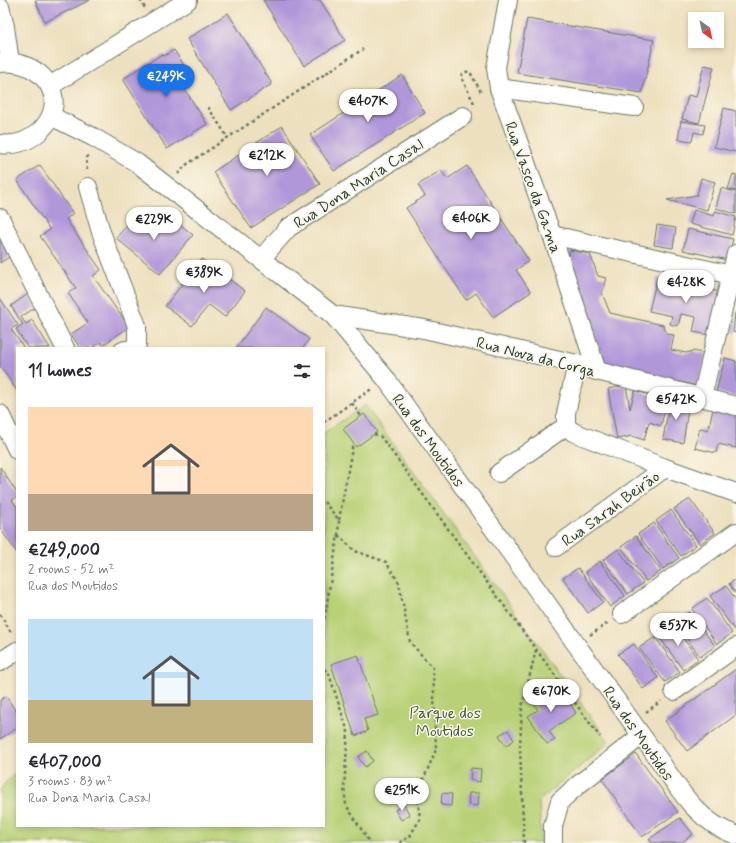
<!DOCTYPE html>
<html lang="en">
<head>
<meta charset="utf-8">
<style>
	:root { --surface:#fff; --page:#f7f7f7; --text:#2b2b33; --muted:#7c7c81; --accent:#1a73e8 }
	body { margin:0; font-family:Mynerve,sans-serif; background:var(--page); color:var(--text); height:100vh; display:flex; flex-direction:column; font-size:15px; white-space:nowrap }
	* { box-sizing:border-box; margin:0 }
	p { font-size:13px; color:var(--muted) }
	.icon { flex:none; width:22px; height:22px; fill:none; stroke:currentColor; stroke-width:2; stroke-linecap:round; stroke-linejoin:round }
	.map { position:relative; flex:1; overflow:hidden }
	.sheet { position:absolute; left:16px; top:347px; width:309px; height:480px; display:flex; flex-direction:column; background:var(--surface); border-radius:0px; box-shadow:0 2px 6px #0003 }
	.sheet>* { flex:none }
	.needle { width:26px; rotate:147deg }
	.controls { position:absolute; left:688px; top:12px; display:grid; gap:8px }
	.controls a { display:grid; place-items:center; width:36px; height:36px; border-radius:0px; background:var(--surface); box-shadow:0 2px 6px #0003; font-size:20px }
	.price { position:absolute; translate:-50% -34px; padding:0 9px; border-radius:14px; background:#fff; color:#222; font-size:13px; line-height:26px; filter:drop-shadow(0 1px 2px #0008) }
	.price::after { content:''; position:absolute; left:50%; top:24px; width:12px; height:9px; margin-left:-6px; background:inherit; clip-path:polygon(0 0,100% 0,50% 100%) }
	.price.current { background:var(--accent); color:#fff }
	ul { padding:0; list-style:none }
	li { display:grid; align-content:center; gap:8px; height:212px; padding:0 12px }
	li span { display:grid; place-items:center; height:124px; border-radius:0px; color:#555 }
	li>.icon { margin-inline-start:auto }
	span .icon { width:72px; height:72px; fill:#fffc; stroke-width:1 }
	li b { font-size:17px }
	h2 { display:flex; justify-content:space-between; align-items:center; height:48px; padding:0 12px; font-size:17px }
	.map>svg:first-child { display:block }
	.green { fill:#b8d177; stroke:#6c8756 }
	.building { fill:#b097da }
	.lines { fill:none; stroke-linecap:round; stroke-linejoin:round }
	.lane-casing { stroke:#677664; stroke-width:11 }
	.street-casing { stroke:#677664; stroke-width:20 }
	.path { stroke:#677664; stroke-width:2.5; stroke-dasharray:3 3; stroke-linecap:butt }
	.lane { stroke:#fff; stroke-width:9 }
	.street { stroke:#fff; stroke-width:18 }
	.labels { text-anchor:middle; stroke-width:3; stroke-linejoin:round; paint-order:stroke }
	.street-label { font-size:16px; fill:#1f3d34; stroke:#fcf5e5 }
	.park-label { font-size:16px; fill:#3e5b41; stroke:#fcf5e5 }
</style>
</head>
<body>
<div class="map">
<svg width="736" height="843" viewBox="0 0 736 843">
	<rect width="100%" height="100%" fill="#fcf5e5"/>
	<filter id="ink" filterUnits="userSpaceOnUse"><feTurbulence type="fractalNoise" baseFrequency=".025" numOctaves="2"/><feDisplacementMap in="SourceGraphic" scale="8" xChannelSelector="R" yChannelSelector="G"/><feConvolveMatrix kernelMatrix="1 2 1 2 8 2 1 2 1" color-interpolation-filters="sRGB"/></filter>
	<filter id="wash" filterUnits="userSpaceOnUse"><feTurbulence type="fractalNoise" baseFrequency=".012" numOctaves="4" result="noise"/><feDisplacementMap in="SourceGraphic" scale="16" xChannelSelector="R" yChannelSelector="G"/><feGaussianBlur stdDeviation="0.9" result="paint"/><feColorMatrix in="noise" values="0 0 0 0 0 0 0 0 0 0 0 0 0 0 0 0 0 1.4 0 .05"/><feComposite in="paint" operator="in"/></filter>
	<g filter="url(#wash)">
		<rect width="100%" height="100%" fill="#ede0be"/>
		<path class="green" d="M365,405L609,742L539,801L541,843H0V790L5,783L17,772V826H324V433Z"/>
		<g id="blocks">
			<g class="building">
				<path d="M35,0H90L45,22Z"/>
				<path d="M263,0H320L345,40L304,66Z"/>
				<path d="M228,13L272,84L231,110L187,39Z"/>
				<path d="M527,19L654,40L642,93L517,73Z"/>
				<path d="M174,50L193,79L182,85L207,124L167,149L123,79L162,54L164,56Z"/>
				<path d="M704,65L714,67L699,123L682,119L688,95L696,97Z"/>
				<path d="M402,75L425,113L334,171L310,135Z"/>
				<path d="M724,108L736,111V152L714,147Z"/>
				<path d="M681,121L705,125L703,134L694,132L692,141L678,139Z"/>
				<path d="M282,126L320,184L251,228L213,172Z"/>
				<path d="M40,165L73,214L66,219L101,270L93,276L129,327L103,345L101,342L92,348H80L71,334L88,323L68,293L76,288L40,236L50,230L17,180Z"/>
				<path d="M467,166L529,261L516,270L531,292L493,317L476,293L466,300L406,208L425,196L418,185L441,170L447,179Z"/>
				<path d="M733,174L736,175V191L728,189Z"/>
				<path d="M701,178L715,182L707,210L667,200L697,195Z"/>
				<path d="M721,188L736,192V214L716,208Z"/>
				<path d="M140,210L164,231L174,219L193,235L160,274L116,238Z"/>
				<path d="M694,210L714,216L715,211L736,217L732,235L690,224Z"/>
				<path d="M657,225L676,228L673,248L654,245Z"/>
				<path d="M688,229L733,239L728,260L683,250Z"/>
				<path d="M0,235L12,255L0,263Z"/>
				<path d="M570,250L590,254L598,276L606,278L602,293L610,313L663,325L667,334L674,335L671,350L686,353L693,351L706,354L699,384L694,385L605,366L568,261Z"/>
				<path d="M202,259L245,291L225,317L209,305L192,326L165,306Z"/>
				<path d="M657,278L720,292L710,335L693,332L696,317L681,314L678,326L670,324L672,316L649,311Z"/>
				<path d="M28,294L36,307L21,317L26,324L32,320L50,348H28L16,329L23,324L11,306Z"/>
				<path d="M0,298L18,325L11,329L24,348H17V391L0,366Z"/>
				<path d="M266,307L309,339L303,348H236Z"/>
				<path d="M735,313H736V333L733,332Z"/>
				<path d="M725,358L736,361V397L716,392Z"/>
				<path d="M626,385L630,409L635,391L667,399L661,426L649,422L644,440L632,436L617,439L608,389Z"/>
				<path d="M670,400L689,403L683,443L663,439Z"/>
				<path d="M713,409L736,415V448L718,444L716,453L695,448L700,428L708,430Z"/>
				<path d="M364,414L377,432L356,447L343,429Z"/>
				<path d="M0,467L17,493V497L12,500L17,507V553L0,528Z"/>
				<path d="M690,499L715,533L700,544L674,509Z"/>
				<path d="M671,510L696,545L681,556L656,521Z"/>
				<path d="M654,523L679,558L663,569L638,534Z"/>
				<path d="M636,536L661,571L646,581L621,547Z"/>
				<path d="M618,549L643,583L628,594L603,560Z"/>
				<path d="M600,561L625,596L610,607L585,572Z"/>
				<path d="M578,568L603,602L588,613L563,578Z"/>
				<path d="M736,579V594L729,584Z"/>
				<path d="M726,586L736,600V632L710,596Z"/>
				<path d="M707,598L732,633L717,644L692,609Z"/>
				<path d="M690,612L715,646L700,657L675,622Z"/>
				<path d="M673,624L698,659L683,670L658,635Z"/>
				<path d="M655,637L680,672L665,682L639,648Z"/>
				<path d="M634,644L658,678L643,689L618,654Z"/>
				<path d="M358,655L378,715L364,719L368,731L355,736L331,664Z"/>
				<path d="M736,669V715L687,751L665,721Z"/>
				<path d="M560,688L576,713L549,731L555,740L547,744L528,716L538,710L532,700L542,694L545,698Z"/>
				<path d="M6,696L17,713V728L0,739V700Z"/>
				<path d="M508,730L514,740L506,746L499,735Z"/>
				<path d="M367,751L373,761L365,767L358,757Z"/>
				<path d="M636,754L678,812L642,837L602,779Z"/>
				<path d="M471,768L481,769L480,782L470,780Z"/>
				<path d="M442,793L452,794L451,806L441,805Z"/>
				<path d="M469,793H479L478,806L468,805Z"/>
				<path d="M404,805L410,815L401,820L395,810Z"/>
				<path d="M680,818L693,834L681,843H652L649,839Z"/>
			</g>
		</g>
	</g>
	<g filter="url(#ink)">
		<use href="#blocks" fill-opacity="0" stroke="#677664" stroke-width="1"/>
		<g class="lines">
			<defs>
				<path id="lane" d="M119,348L123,346L137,344"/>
				<g id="street">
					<path d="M508,0L496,68L499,88L552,235L597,371"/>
					<path d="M0,7L5,27L10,62"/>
					<path d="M0,63C41,58 73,99 40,131C28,142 15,146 0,144"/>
					<path d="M50,86L188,0"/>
					<path d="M499,88L634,107"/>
					<path d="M51,116L93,137L137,163L333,315L386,379L662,764C682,794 700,823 736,835"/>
					<path d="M88,187L101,232L137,326V344L136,348"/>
					<path d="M0,218L65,348"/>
					<path d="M552,235L736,276"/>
					<path d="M261,259L288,228L463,116"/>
					<path d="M333,315L424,329L577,364L597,371L736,406"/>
					<path d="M577,364L566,413V426L573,432L665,468L736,493"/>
					<path d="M702,397L736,254"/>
					<path d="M0,414L17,450"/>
					<path d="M499,473L566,426"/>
					<path d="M556,547L665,468"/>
					<path d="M622,614L736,532"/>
					<path d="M0,662L17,651"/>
					<path d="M674,691L736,647"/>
					<path d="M553,843V826L560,801L578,785L641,736"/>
				</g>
			</defs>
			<use href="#lane" class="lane-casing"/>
			<use href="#street" class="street-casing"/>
			<g class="path">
				<path d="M140,0L145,8"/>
				<path d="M474,103L461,77C462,73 465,71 470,72L481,92"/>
				<path d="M208,107L228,138"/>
				<path d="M87,170L86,161L88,153"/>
				<path d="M178,174L186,165L363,49"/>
				<path d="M352,403L361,416"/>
				<path d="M324,422L373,388"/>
				<path d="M374,434L381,437L600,737"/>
				<path d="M324,502L339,520L338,535L324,621"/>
				<path d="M339,520L353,443"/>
				<path d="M338,535L355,551L386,562L399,583L410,642L433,668L436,750L417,794L420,819L410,836L399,843"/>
				<path d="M0,614L12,634"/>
				<path d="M590,635L608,623"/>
				<path d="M324,669L329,674L348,732L344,788L346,805L370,843"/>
				<path d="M646,712L661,701"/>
				<path d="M524,843L520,747L522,707L536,650"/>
			</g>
			<use href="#lane" class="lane"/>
			<use href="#street" class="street"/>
		</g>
	</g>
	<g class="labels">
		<g class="street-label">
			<text transform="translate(358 183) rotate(-33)" y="6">Rua Dona Maria Casal</text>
			<text transform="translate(534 187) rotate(70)" y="6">Rua Vasco da Gama</text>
			<text transform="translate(536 356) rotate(14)" y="6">Rua Nova da Corga</text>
			<text transform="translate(429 440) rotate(54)" y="6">Rua dos Moutidos</text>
			<text transform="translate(610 508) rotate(-36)" y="6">Rua Sarah Beirão</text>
			<text transform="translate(639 733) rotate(55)" y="6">Rua dos Moutidos</text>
		</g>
		<g class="park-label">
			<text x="445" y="718">Parque dos<tspan x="445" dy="18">Moutidos</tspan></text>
		</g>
	</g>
</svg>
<div class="controls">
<a><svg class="needle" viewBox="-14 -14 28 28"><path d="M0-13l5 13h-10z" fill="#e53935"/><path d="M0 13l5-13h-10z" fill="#7c7c81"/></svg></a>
</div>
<b class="price current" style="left:166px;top:98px">€249K</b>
<b class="price" style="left:368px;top:123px">€407K</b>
<b class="price" style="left:267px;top:177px">€212K</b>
<b class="price" style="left:471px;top:240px">€406K</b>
<b class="price" style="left:154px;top:241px">€229K</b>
<b class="price" style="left:204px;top:294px">€389K</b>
<b class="price" style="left:686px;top:304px">€428K</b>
<b class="price" style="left:676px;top:421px">€542K</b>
<b class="price" style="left:678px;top:647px">€537K</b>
<b class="price" style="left:551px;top:713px">€670K</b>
<b class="price" style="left:402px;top:812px">€251K</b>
<section class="sheet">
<h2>11 homes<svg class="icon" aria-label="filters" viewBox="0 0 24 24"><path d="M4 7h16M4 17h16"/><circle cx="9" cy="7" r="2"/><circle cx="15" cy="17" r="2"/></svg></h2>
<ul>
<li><span style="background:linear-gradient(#ffd9b3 70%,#b9a48a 0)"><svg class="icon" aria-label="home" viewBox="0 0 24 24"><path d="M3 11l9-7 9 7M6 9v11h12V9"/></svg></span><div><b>€249,000</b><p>2 rooms · 52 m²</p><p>Rua dos Moutidos</p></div></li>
<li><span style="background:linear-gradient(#bfe0f5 65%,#c2b280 0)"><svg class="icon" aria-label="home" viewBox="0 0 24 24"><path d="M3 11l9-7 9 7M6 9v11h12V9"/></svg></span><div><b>€407,000</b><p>3 rooms · 83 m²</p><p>Rua Dona Maria Casal</p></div></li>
</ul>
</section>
</div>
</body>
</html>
